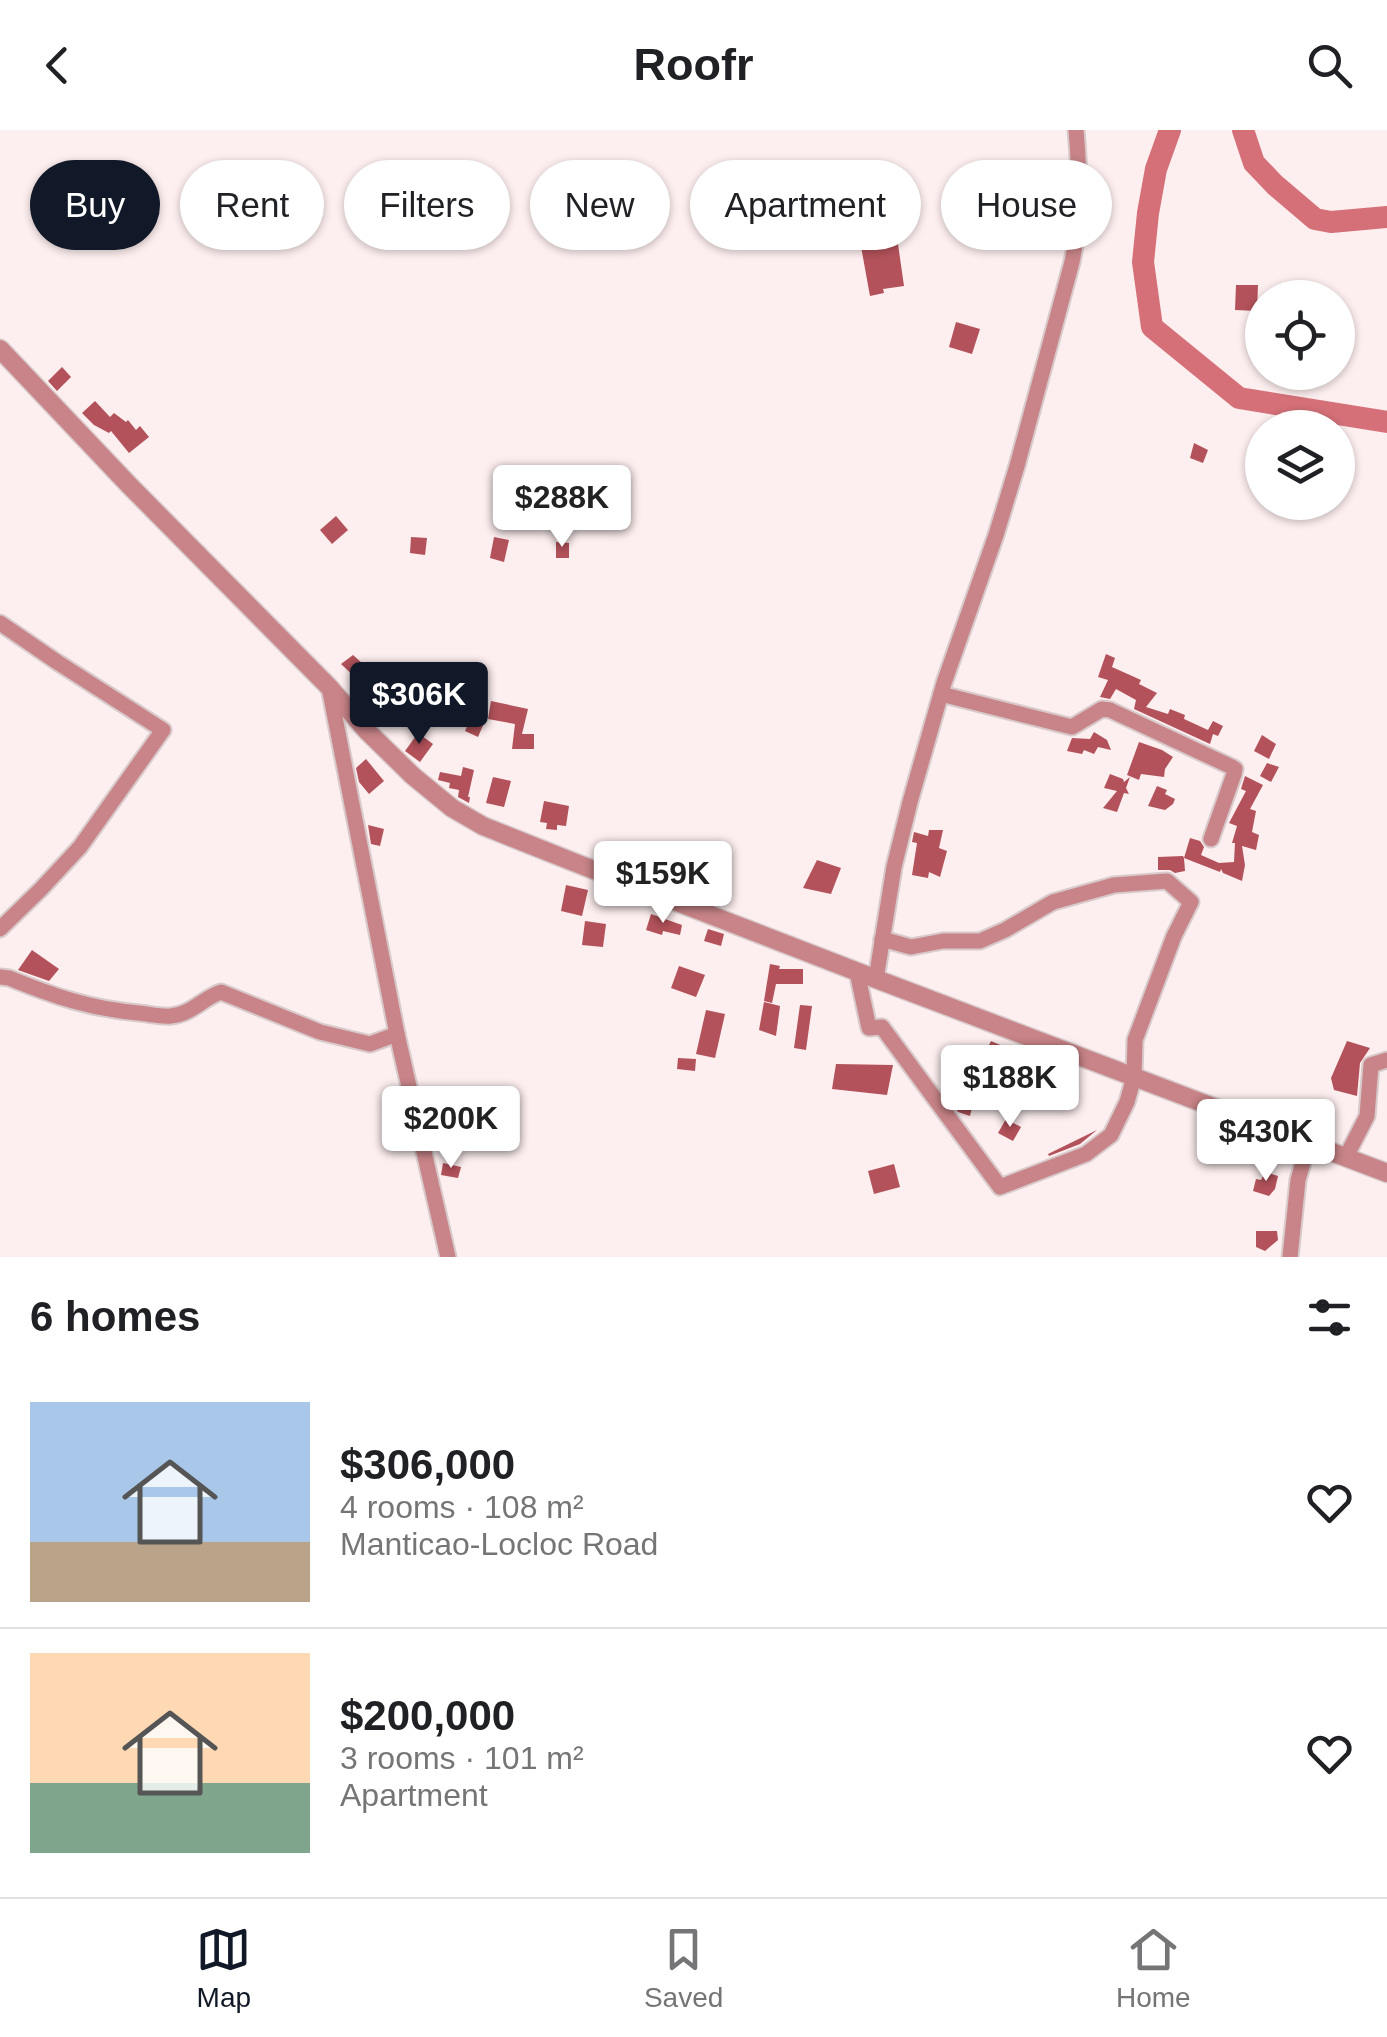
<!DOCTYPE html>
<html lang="en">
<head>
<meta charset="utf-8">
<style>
	:root { --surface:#fff; --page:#f2f2f2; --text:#202124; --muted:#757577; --line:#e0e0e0; --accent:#111827 }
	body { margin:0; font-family:Helvetica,sans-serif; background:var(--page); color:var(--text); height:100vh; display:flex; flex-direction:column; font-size:38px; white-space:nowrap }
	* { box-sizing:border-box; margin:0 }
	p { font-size:32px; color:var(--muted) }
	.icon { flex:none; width:55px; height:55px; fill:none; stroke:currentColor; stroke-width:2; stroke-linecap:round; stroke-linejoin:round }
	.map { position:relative; height:1127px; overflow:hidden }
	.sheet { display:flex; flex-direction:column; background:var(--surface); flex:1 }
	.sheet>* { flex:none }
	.hud { position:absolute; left:30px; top:30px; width:1328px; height:90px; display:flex; gap:20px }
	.buttons { position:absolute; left:1245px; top:150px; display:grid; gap:20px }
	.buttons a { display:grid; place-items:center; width:110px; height:110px; border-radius:50%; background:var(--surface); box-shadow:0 2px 8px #0004; font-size:50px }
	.price { position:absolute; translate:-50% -85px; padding:0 22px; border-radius:10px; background:#fff; color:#222; font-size:32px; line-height:65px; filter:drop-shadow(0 2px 5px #0008) }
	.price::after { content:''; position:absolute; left:50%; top:60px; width:30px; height:22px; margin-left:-15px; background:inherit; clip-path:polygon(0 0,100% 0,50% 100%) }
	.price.current { background:var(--accent); color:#fff }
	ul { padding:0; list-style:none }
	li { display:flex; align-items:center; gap:30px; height:250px; padding:0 30px }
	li+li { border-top:2px solid var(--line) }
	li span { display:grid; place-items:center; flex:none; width:280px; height:200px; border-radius:0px; color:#555 }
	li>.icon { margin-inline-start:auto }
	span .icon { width:120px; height:120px; fill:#fffc; stroke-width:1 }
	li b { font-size:42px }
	h2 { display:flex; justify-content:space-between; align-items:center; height:120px; padding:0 30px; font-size:42px }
	.tag { padding:0 35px; border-radius:45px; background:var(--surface); box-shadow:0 2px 8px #0004; font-size:35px; line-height:90px }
	.tag.current { background:var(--accent); color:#fff }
	header { display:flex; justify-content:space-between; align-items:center; height:130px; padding:0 30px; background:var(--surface); font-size:45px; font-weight:800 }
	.tab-bar { display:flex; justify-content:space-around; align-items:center; height:140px; border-top:2px solid var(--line); background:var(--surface); font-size:28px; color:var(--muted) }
	.tab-bar a { display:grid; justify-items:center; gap:5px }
	.tab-bar .current { color:var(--accent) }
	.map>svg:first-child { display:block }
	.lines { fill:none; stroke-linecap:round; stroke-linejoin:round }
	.river { stroke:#d57078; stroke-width:22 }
	.building { fill:#b3525a }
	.minor-casing { stroke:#d8cacb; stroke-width:19 }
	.tertiary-casing { stroke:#d8cacb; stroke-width:21 }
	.minor { stroke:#c88488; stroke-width:15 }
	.tertiary { stroke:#c88488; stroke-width:18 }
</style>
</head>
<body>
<header><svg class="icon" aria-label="back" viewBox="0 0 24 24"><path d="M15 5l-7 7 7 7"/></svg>Roofr<svg class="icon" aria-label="search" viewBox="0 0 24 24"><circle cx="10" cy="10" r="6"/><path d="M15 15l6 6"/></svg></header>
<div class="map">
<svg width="1387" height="1127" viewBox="0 0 1387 1127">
	<rect width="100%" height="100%" fill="#fdeeef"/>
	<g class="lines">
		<g class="river">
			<path d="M1170,0L1156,39L1148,83L1143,132L1152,197L1239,268L1387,292"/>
			<path d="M1243,0L1254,33L1275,55L1315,89L1331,92L1387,87"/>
		</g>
	</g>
	<g class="building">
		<path d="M1035,69V89L996,90L995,70Z"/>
		<path d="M894,86L904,156L883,159L884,163L870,166L856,89Z"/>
		<path d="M1236,155H1258L1257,181L1235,180Z"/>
		<path d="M956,192L980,199L972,224L949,217Z"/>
		<path d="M62,237L71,247L57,261L48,251Z"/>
		<path d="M95,271L110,287L114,283L126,292L128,290L136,300L140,296L149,307L129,323L111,301L109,303L94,295L82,283Z"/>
		<path d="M1194,313L1208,320L1203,333L1190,328Z"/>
		<path d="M336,386L348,400L332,414L320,400Z"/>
		<path d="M411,407L427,408L425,425L410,423Z"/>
		<path d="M494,407L509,410L504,432L490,428Z"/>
		<path d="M556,412L569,413V428H556Z"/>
		<path d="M1106,524L1115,528L1112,537L1141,550L1139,554L1157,563L1146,577L1168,584L1170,579L1185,585L1184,589L1208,600L1213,591L1223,596L1218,606L1213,604L1210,614L1134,579L1136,570L1116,559L1110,569L1100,567L1108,550L1098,547Z"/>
		<path d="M353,525L371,541L360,552L341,534Z"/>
		<path d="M491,571L528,579L522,604H534V619H512L515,594L488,589Z"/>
		<path d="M474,580L487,586L478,607L465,601Z"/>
		<path d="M1094,602L1107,610L1111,620L1098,617L1094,624L1084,620L1082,624L1067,621L1072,608L1090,609Z"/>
		<path d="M418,603L433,614L420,632L405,621Z"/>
		<path d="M1262,605L1276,614L1269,629L1254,621Z"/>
		<path d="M1139,612L1162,620L1173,627L1165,639L1164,647L1141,644L1139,650L1127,645Z"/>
		<path d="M366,629L384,651L369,664L359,652L356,638Z"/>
		<path d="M1267,633L1279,637L1271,652L1260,646Z"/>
		<path d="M463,637L474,640L468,667H470L469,673L458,667L459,660L449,658L450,653L438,650L440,642L461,646Z"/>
		<path d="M1110,644L1123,649L1124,652L1130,647L1126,658L1129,664L1124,663L1117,682L1103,678L1117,661L1104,658Z"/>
		<path d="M1245,646L1263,655L1250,679L1256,681L1252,702L1259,705L1256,720L1242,716L1245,735L1242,751L1223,743L1221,739L1220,742L1184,728L1185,741L1175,743L1170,740H1158V727L1183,726L1184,728L1190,708L1200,711L1204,717L1201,725L1219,733L1234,732L1235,713H1232L1237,696L1229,693L1246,661L1241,659Z"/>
		<path d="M493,647L511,651L504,677L486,673Z"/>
		<path d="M1157,656L1167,660L1165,664L1175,669L1173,674L1165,680L1148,676Z"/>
		<path d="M544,671L569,676L566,696L557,695V700L546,699L547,693L540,692Z"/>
		<path d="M368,695L384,699L380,716L371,714Z"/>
		<path d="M929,700H943L939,718L947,721L940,747L929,742L928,748L912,745L917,713L912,712L914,702L928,706Z"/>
		<path d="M817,730L841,738L831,764L803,758Z"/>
		<path d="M566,755L588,760L582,786L561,781Z"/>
		<path d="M651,784L682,795L680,805L663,801L662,805L646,800Z"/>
		<path d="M585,791L606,794L603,817L582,815Z"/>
		<path d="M708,799L724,804L721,816L704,811Z"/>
		<path d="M32,820L59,839L49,851L18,840Z"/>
		<path d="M770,834L780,836L779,839H803V854H776L772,873L764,871Z"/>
		<path d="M679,836L705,845L696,867L671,858Z"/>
		<path d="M764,872L780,876L776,906L759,900Z"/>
		<path d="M800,875L812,876L806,920L794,918Z"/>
		<path d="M706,880L725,884L715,928L696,924Z"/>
		<path d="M991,911L1005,917L1000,931L984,925Z"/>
		<path d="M1347,911L1370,918L1360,933L1357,966L1334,960L1331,948Z"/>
		<path d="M678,928L696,929L695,941L677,939Z"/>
		<path d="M836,934L893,935L887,965L832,959Z"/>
		<path d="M1011,937L1026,943L1020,958L1005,952Z"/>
		<path d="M962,944L965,961L975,964L970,986L958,982L950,970Z"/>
		<path d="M1048,950L1060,956L1053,970L1040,964Z"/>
		<path d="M1006,989L1021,997L1013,1011L998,1003Z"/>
		<path d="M1097,1000L1080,1014L1049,1026L1048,1024Z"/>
		<path d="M443,1033L461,1037L458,1048L441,1045Z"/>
		<path d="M894,1034L900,1057L874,1064L868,1041Z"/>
		<path d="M1265,1042L1278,1046L1275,1059L1269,1066L1253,1061L1256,1049L1261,1050Z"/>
		<path d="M1256,1101H1277L1278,1110L1265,1121L1256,1117Z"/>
	</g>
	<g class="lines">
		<defs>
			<g id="minor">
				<path d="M0,493L57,532L163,600L80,717L41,759L0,799"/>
				<path d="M329,557L397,904L448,1127"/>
				<path d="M941,564L1072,597L1102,579L1110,580L1232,637L1235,639L1234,644L1211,709"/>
				<path d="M857,842L869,898L882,897L1000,1057L1086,1024L1111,1005L1127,972L1134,947L1135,910L1174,806L1191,772L1167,751L1114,755L1053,772L1005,800L980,811H943L911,817L882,809"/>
				<path d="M0,847L9,848C53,866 91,879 139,883C149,884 161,887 171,886C192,884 203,868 221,862L320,902L370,914L397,904"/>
				<path d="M876,849L894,737L910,672L944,553L996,405L1017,336L1072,132C1081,88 1080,45 1076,0"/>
				<path d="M1346,1027L1367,986L1371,935L1387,930"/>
				<path d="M1290,1127L1298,1050L1309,1012"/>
			</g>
			<path id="tertiary" d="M0,219L128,354L329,557L367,601L413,646L452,678L483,696L581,735L876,849L1387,1043"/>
		</defs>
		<use href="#minor" class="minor-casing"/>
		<use href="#tertiary" class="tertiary-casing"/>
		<use href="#minor" class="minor"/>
		<use href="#tertiary" class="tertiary"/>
	</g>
</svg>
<div class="buttons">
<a><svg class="icon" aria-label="locate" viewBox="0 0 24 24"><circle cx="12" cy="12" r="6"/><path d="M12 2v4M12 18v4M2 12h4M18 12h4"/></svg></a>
<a><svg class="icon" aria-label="layers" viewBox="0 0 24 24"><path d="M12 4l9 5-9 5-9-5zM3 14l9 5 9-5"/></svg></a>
</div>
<b class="price" style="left:562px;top:420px">$288K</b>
<b class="price current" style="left:419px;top:617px">$306K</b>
<b class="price" style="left:663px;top:796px">$159K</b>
<b class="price" style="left:1010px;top:1000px">$188K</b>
<b class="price" style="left:451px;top:1041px">$200K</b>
<b class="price" style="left:1266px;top:1054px">$430K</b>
<div class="hud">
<a class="tag current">Buy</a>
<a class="tag">Rent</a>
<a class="tag">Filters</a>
<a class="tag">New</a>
<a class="tag">Apartment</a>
<a class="tag">House</a>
</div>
</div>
<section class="sheet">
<h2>6 homes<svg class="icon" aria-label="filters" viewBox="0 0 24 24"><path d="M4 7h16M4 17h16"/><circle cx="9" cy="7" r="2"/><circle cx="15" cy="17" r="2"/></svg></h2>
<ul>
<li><span style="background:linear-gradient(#a9c7e8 70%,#b9a48a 0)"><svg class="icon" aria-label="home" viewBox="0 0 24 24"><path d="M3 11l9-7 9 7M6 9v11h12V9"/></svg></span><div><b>$306,000</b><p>4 rooms · 108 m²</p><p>Manticao-Locloc Road</p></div><svg class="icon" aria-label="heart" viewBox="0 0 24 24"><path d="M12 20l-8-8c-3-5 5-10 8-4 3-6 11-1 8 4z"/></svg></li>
<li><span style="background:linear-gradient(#ffd9b3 65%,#7fa58c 0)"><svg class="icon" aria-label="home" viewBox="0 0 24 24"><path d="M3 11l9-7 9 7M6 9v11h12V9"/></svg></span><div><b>$200,000</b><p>3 rooms · 101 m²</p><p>Apartment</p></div><svg class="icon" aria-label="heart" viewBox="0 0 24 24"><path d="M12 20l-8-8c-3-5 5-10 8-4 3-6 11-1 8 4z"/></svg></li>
</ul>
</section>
<nav class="tab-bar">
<a class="current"><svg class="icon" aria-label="map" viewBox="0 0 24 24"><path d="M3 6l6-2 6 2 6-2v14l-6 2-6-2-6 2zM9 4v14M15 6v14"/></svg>Map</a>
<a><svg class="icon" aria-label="saved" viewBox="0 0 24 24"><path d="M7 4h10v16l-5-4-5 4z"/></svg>Saved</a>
<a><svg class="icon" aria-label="home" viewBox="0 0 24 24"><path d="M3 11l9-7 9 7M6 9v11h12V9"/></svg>Home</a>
</nav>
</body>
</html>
